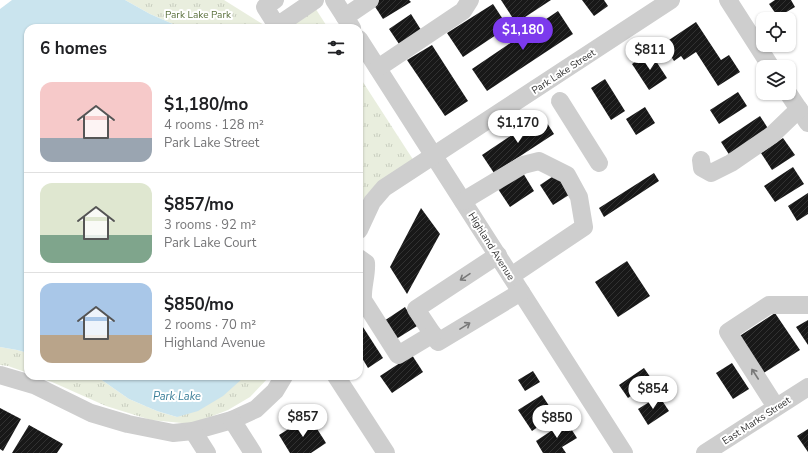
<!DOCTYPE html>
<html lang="en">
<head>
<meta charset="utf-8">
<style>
	:root { --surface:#fff; --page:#f6f6f6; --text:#202124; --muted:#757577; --line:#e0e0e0; --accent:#7c3aed }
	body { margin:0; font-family:"Nunito Sans",sans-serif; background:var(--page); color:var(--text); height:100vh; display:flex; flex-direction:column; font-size:15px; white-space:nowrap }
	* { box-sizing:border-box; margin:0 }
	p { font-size:13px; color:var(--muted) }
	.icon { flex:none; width:22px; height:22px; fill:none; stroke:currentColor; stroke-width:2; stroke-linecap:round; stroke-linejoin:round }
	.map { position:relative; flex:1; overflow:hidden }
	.sheet { position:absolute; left:24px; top:24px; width:339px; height:356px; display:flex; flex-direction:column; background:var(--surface); border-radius:12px; box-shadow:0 1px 3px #0004 }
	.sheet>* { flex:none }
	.fabs { position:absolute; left:756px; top:12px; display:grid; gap:8px }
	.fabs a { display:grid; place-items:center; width:40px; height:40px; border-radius:8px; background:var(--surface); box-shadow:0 1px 3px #0004; font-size:20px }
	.price { position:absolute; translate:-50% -34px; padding:0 9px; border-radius:14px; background:#fff; color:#222; font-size:13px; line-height:26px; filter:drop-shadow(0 1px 2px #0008) }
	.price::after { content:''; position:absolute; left:50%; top:24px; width:12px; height:9px; margin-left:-6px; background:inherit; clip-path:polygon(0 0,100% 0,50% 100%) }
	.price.active { background:var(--accent); color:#fff }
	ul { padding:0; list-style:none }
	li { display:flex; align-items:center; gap:12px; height:100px; padding:0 16px }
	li+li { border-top:1px solid var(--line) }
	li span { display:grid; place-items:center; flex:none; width:112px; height:80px; border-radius:12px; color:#555 }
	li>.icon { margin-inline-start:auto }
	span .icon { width:48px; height:48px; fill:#fffc; stroke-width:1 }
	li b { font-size:17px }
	h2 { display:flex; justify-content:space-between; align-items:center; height:48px; padding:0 16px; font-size:17px }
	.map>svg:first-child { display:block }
	.park { fill:url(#park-tufts) }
	.water { fill:#cae4ee }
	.building { fill:url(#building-hatch) }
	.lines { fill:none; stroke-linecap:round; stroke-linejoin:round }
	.minor { stroke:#cecece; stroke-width:18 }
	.oneway { stroke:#787878 }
	.labels { text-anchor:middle; stroke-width:4; stroke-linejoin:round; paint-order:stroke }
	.park-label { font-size:10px; fill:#596f3b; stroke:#fff }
	.street-label { font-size:10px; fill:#313131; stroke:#fff }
	.water-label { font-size:11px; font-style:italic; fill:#3a7e98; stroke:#fff }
</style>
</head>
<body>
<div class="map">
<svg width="808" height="453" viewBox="0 0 808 453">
	<defs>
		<pattern id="park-tufts" width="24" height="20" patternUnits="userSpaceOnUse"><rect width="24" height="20" fill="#e9eede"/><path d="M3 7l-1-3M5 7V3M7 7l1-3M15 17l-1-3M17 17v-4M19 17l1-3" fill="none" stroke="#c8cdbf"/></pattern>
		<pattern id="building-hatch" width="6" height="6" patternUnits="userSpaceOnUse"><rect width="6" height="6" fill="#181818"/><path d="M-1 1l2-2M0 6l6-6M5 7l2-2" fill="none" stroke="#313131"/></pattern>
	</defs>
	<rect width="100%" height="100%" fill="#fff"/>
	<g class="park">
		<path d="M125,0H224L264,25L304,0H310L328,28H182L150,14Z"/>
		<path d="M359,76L414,161C395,173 370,185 359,206Z"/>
		<path d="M0,347L17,350L28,353V373L8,366L0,365Z"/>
		<path d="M35,376H96L129,399L157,411L177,417L243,378L245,376H270L250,397L228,410L192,424L151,420L106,406L52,382Z"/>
	</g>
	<g class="water">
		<path d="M12,0H125L150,14L182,28H28V353L17,350L0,347V9Z"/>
		<path d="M96,376H245L243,378L223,396L198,411L177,417L157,411L129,399Z"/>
	</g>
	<g class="building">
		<path d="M375,0H409L411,2L383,19L372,2Z"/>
		<path d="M501,0H551L516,23Z"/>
		<path d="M582,0H604L608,6L594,16Z"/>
		<path d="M775,0H791L795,7L778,17L769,4Z"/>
		<path d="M493,4L508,27L463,57L447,33Z"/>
		<path d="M558,11L573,34L487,91L472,69Z"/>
		<path d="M411,14L423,33L401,47L389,29Z"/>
		<path d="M696,22L721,60L729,55L740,72L718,86L696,52L684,60L681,56L674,61L663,44Z"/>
		<path d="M432,45L468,101L445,116L407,60Z"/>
		<path d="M650,52L667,78L649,90L632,64Z"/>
		<path d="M605,79L625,111L611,120L591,88Z"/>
		<path d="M738,92L747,106L719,124L710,110Z"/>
		<path d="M645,107L655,123L636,135L626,119Z"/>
		<path d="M542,115L554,134L494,173L482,155Z"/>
		<path d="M760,116L769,130L730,156L721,142Z"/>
		<path d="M783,138L795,155L772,170L761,153Z"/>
		<path d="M793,167L804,184L775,202L764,186Z"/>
		<path d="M523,173L534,191L510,207L498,189Z"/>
		<path d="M558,173L572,193L553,205L540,185Z"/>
		<path d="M654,173L659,181L604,217L599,208Z"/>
		<path d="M808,193V214L797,221L788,206Z"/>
		<path d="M421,208L440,234L407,294L390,267Z"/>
		<path d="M627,261L650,296L618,317L595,282Z"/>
		<path d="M405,307L417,326L393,341L381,323Z"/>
		<path d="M775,313L800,350L762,374L738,337Z"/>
		<path d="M808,320V345L796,327Z"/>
		<path d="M361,324L383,358L368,368L359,353V326Z"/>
		<path d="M412,355L423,372L392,393L380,376Z"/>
		<path d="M732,363L749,389L733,399L716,373Z"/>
		<path d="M644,368L653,381L628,398L619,385Z"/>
		<path d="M533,371L540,382L525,391L518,380Z"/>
		<path d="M542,395L555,415L532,431L518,410Z"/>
		<path d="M659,396L669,411L648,425L638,409Z"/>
		<path d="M0,408L21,419L3,451L0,449Z"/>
		<path d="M309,416L326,443L311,453H290L279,435Z"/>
		<path d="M566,421L577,438L562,447L566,453H543L536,441Z"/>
		<path d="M29,425L63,444L57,453H12Z"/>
		<path d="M808,429V452L797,436Z"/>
	</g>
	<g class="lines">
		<g class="minor">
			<path d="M275,0L265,7L277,26L315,0"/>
			<path d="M334,0L352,28"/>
			<path d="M728,0L771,67"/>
			<path d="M345,17L370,0"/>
			<path d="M359,39L624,453"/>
			<path d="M378,68L463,11L470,0"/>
			<path d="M788,93L808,123"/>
			<path d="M560,101L599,163"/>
			<path d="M701,160L702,168L711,173L731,163L772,135L799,109"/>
			<path d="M463,201L523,165L539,161L567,175L579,197L584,227L511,276"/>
			<path d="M359,230L372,202L384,188L671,0"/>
			<path d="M498,255L416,309L438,342L521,292"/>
			<path d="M359,258L366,263C367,275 362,287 363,300L398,355L433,334"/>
			<path d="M0,375L34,385L91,413L128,424L173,433L193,431L232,420L256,409L275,391L284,376"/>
			<path d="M336,376L386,453"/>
			<path d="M776,407L728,332L769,305H808"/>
			<path d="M232,420L253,453"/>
			<path d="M193,431L207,453"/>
			<path d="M705,453L808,387"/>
		</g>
	</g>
	<defs><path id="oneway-shaft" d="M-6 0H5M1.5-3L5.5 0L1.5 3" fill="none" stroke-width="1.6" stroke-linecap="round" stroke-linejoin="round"/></defs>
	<g class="oneway">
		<use href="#oneway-shaft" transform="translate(465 277) rotate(146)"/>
		<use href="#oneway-shaft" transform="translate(465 326) rotate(-32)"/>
		<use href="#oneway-shaft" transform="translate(755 374) rotate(-123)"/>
	</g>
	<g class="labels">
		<g class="park-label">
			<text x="198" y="18">Park Lake Park</text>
		</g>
		<g class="street-label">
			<text transform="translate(563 71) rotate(-33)" y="4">Park Lake Street</text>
			<text transform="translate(492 246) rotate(58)" y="4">Highland Avenue</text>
			<text transform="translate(756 420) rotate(-33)" y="4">East Marks Street</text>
		</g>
		<g class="water-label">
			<text x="177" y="400">Park Lake</text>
		</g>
	</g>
</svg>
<div class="fabs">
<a><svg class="icon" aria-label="locate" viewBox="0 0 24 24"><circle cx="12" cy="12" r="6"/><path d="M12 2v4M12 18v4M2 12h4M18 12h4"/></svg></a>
<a><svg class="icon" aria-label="layers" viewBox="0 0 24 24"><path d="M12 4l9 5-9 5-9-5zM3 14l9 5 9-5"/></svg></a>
</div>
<b class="price active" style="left:523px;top:51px">$1,180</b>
<b class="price" style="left:650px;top:71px">$811</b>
<b class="price" style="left:518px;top:144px">$1,170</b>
<b class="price" style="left:653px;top:410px">$854</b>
<b class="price" style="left:303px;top:438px">$857</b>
<b class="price" style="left:557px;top:439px">$850</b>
<section class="sheet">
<h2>6 homes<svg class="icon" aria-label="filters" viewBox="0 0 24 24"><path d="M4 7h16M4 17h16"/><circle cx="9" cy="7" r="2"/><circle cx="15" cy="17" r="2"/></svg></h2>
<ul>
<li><span style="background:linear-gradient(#f6c9c9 70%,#9aa5b1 0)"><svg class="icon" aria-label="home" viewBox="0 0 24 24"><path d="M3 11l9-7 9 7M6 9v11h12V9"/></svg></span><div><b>$1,180/mo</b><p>4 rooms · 128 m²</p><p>Park Lake Street</p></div></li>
<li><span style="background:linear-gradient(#dfe7d0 65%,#7fa58c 0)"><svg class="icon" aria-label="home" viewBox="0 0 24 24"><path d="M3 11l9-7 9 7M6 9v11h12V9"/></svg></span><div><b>$857/mo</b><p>3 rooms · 92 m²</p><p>Park Lake Court</p></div></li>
<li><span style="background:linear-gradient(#a9c7e8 65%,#b9a48a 0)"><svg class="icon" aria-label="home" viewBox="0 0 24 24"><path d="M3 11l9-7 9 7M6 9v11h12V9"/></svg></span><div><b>$850/mo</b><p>2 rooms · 70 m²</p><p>Highland Avenue</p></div></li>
</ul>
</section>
</div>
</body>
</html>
